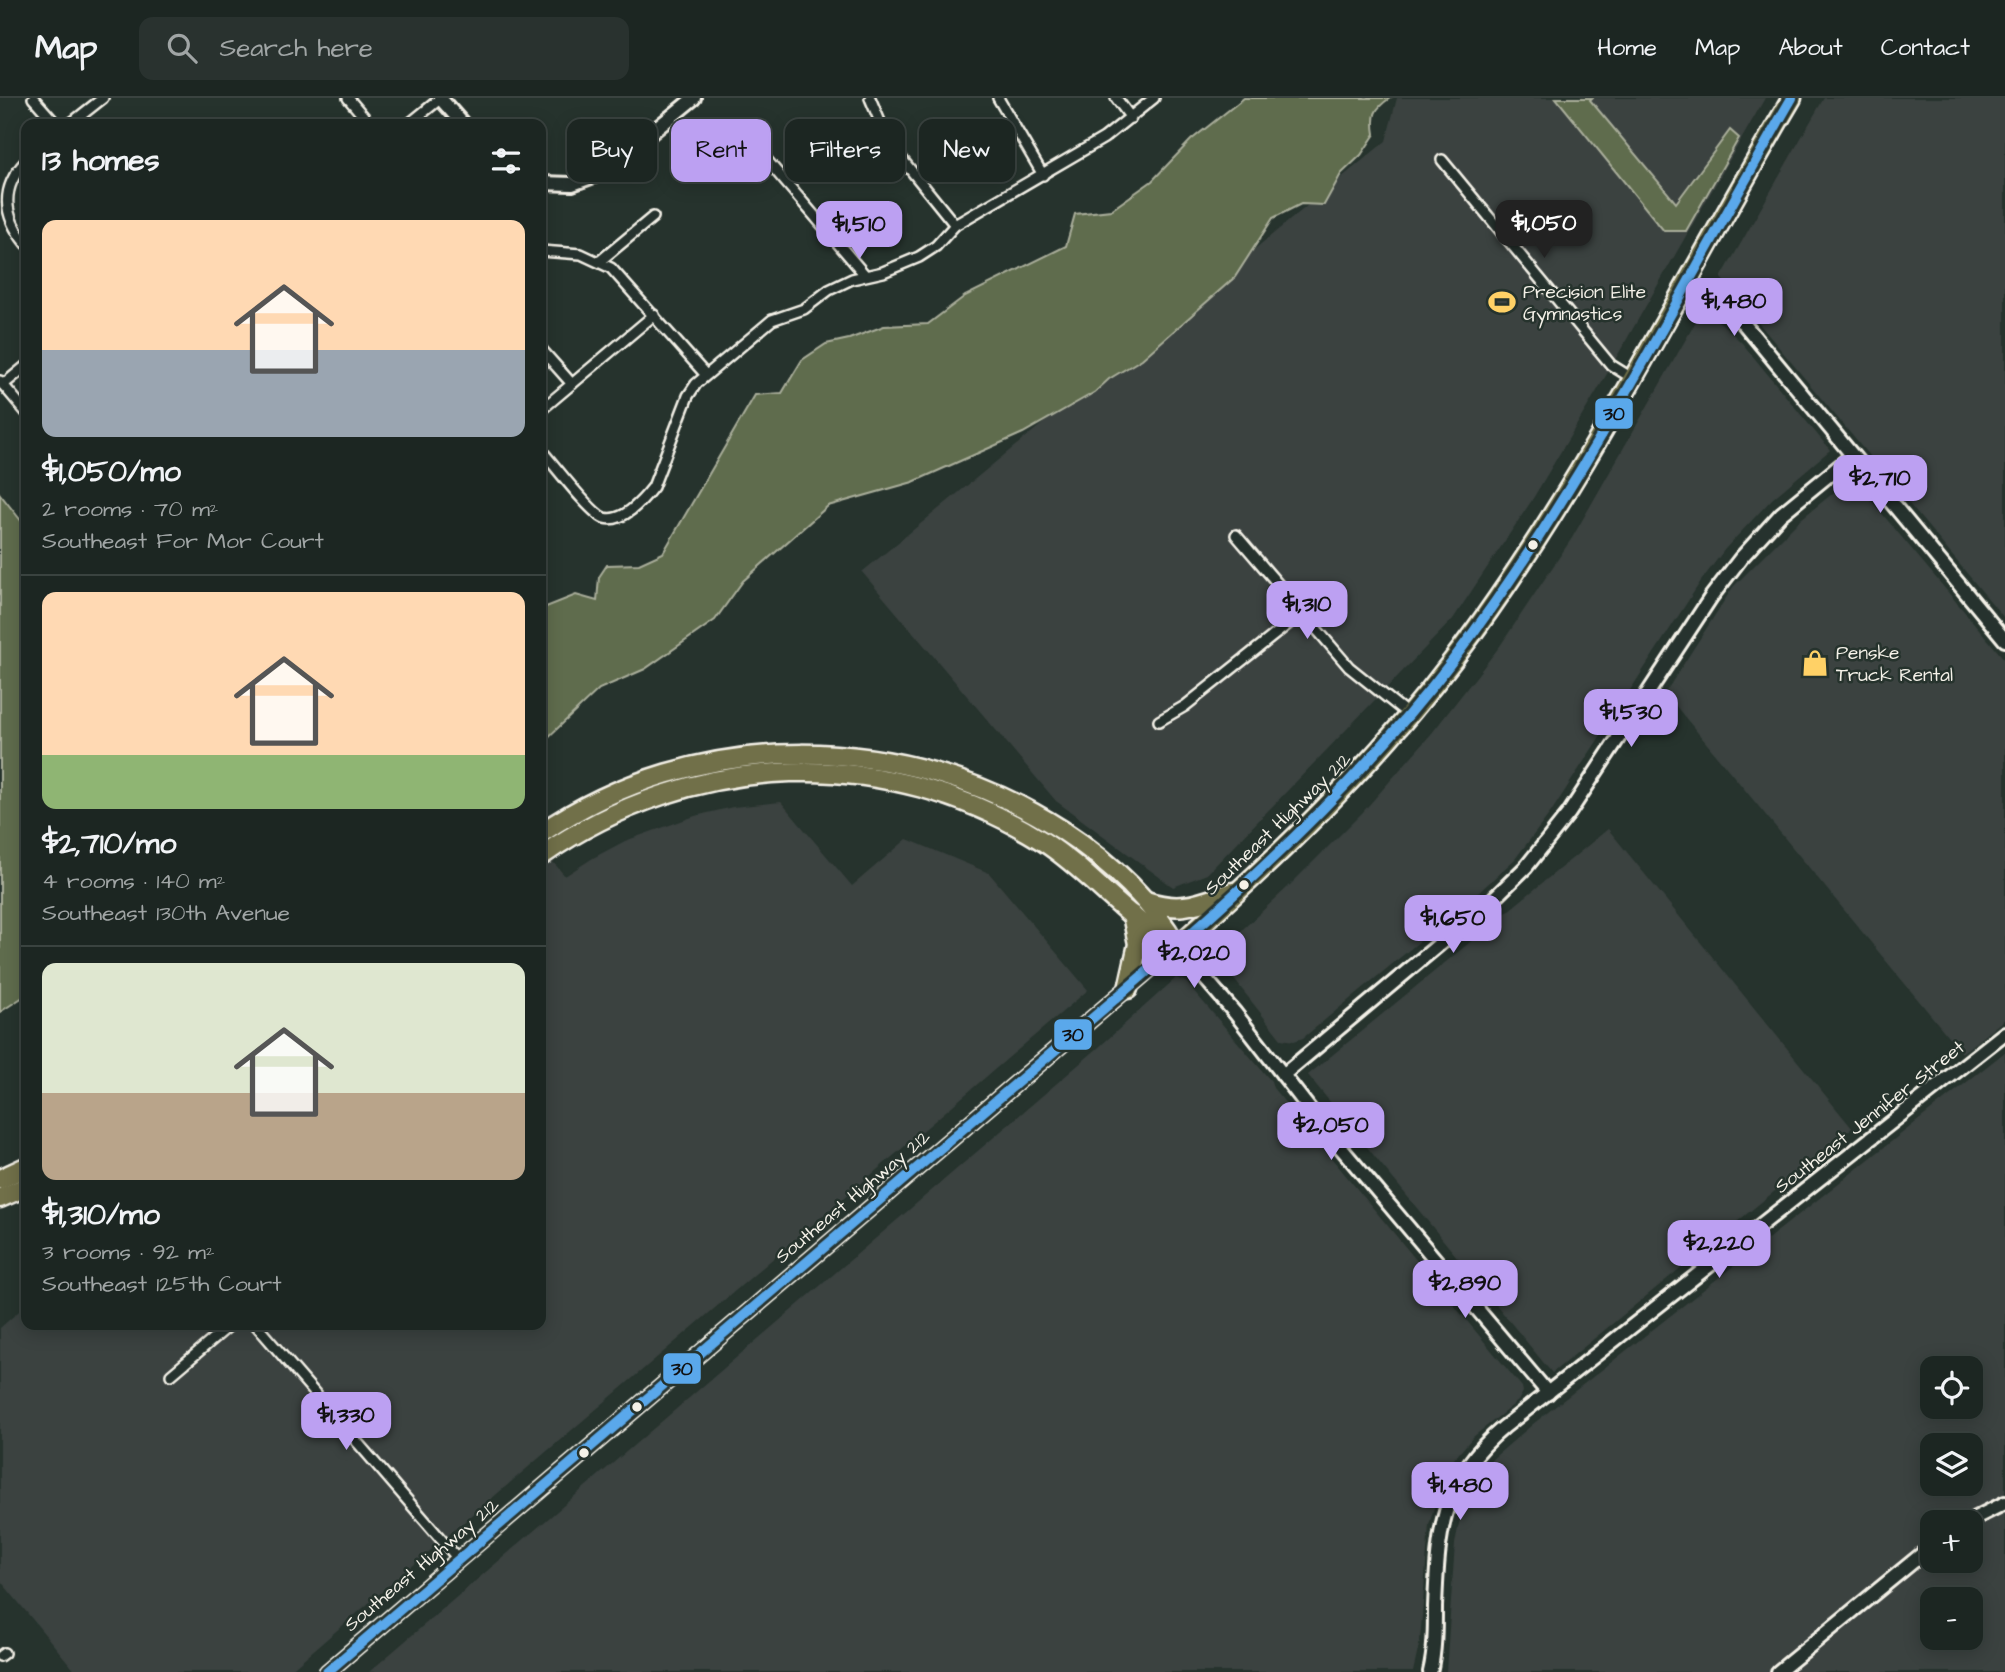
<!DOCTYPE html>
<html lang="en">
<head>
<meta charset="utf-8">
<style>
	:root { --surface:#1c2622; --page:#29322f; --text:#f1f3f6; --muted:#a0a5a5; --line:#3a4340; --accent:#bca0f2 }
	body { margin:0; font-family:"Architects Daughter",sans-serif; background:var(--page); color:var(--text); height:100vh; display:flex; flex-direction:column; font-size:26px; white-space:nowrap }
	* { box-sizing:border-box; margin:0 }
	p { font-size:23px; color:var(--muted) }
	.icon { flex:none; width:38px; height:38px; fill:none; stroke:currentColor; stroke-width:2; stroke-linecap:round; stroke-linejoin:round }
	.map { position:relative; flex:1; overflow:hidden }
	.panel { position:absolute; left:21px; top:21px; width:525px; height:1211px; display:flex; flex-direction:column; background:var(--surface); border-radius:14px; box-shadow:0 4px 18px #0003,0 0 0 2px var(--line) }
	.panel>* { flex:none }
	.top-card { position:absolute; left:567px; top:21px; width:665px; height:63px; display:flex; gap:14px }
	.controls { position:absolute; left:1920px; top:1258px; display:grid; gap:14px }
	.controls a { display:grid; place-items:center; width:63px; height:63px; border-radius:14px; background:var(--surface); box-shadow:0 4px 18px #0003,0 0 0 2px var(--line); font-size:35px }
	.price { position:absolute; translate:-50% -60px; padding:0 16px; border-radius:14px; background:var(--accent); color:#111; font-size:23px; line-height:46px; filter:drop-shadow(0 2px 4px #0008) }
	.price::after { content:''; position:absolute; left:50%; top:42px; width:21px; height:16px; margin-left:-10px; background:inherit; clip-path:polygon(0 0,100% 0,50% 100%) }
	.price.on { background:#222; color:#fff }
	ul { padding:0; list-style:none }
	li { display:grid; align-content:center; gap:14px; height:371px; padding:0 21px }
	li+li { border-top:2px solid var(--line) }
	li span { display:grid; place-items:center; height:217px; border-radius:14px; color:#555 }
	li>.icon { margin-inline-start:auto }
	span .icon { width:126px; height:126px; fill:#fffc; stroke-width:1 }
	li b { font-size:30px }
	h2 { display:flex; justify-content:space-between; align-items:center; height:84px; padding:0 21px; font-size:30px }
	.chip { padding:0 24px; border-radius:14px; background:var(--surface); box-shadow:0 4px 18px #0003,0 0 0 2px var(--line); font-size:24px; line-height:63px }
	.chip.on { background:var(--accent); color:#111 }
	header { display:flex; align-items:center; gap:42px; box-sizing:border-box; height:98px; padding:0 35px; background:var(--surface); border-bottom:2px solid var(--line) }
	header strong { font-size:33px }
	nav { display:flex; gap:38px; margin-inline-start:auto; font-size:24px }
	.search { width:490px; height:63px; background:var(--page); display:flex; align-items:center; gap:18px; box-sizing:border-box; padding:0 24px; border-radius:14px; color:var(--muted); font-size:26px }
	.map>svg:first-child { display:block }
	.built { fill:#3b4240; fill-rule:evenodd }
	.green { fill:#5f6c4e; stroke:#aaae9b; stroke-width:2 }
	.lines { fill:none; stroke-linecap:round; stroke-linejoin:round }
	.street-casing { stroke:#f4f1e8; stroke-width:14 }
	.secondary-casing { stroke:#f4f1e8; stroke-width:18 }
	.primary-casing { stroke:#f4f1e8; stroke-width:19 }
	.highway-casing { stroke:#f4f1e8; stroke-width:23 }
	.street { stroke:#26332d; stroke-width:9 }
	.secondary { stroke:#26332d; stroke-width:12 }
	.primary { stroke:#71704a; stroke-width:14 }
	.highway { stroke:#71704a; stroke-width:18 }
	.bus-1-casing { stroke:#26332d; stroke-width:16 }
	.bus-1 { stroke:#5aa8eb; stroke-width:10 }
	.bus-dot { fill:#f4f1e8; stroke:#26332d; stroke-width:2.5 }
	.labels { text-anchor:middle; stroke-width:5; stroke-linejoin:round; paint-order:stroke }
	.poi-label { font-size:19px; fill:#f4f1e8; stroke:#26332d; text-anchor:start }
	.street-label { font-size:19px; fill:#f4f1e8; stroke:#26332d }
	.line-badge { stroke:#26332d; stroke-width:2.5 }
	.pale-badge-label { font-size:19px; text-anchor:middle; font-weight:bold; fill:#111 }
</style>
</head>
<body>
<header>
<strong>Map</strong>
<div class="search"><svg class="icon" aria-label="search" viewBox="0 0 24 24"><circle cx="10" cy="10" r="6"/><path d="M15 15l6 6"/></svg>Search here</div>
<nav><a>Home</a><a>Map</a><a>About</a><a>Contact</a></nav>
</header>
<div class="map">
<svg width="2005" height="1574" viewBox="0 0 2005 1574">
	<rect width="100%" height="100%" fill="#26332d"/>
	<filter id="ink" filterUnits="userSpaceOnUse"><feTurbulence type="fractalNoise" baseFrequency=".0143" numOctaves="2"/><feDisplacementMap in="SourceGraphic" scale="14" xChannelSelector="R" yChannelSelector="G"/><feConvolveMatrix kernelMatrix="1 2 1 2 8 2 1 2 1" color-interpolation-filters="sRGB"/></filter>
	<g filter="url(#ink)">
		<g class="built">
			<path d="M1397,0H1765L1604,281L1532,402L1453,521L1207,776L1173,789L1056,703L862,474L1386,43Z"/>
			<path d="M1824,0H2005V521L1721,180Z"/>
			<path d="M1702,213L1721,225L1742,245L1830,352L1772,401L1725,451L1701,483L1551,714L1515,761L1478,795L1303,940L1294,943L1281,941L1215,857L1287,790L1362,715L1432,635L1500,548L1572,440Z"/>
			<path d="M1852,380L2005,562V921L1962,955L1665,595L1733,489L1801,421Z"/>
			<path d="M781,704L852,788L907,741L989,775L1088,892L288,1574H76L0,1482V1230L26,1207V1227H541V774L553,764L565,778L593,760L625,743L695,718L733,709Z"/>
			<path d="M1608,731L1852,1030L1552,1275L1308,977Z"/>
			<path d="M1176,880L1186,884L1271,983L1273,990L1522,1289L1523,1294L1518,1303L1473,1339L1454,1361L1441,1385L1429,1427L1420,1543L1413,1574H369L1098,950Z"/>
			<path d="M2005,954V1574H1446L1455,1446L1458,1430L1462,1413L1475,1385L1490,1363L1533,1326ZM1932,1270H1970V1309H1932ZM1932,1348H1970V1386H1932ZM1932,1424H1970V1463H1932ZM1932,1502H1970V1540H1932Z"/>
		</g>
		<g class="green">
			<path d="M1244,0H1390C1374,11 1372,17 1375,36L1361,57L1341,76L1324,107L1301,106L1273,120L1235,179L1142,261L1109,281L1095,294L1023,335L913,384L828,408L743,483L715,522L645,571L599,591L541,646V511L576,497L597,503L599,479L607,467L639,466L663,455L755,297L782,295L802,262L826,246L849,241L884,228L928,226L965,198L1066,148L1075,116L1111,112L1152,83L1191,42Z"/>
			<path d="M1556,0H1592L1590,2L1676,105L1730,32L1739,40L1686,133H1664Z"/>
			<path d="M0,396L26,429V897L0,914Z"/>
		</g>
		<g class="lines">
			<defs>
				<g id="street">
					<path d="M33,0L56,26"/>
					<path d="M348,0L370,26"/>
					<path d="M870,0L889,45L955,127"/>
					<path d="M998,0L1043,77"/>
					<path d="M1116,0L1131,20"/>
					<path d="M70,26L103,0"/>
					<path d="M409,26L441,0"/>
					<path d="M761,44L765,60L865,177"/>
					<path d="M1442,62L1611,267L1632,280"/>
					<path d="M26,63C0,90 3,118 26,146"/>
					<path d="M541,153L581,156L611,170L705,276"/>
					<path d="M600,163L653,119"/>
					<path d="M541,251L572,286"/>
					<path d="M0,283L26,314"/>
					<path d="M3,287L26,268"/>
					<path d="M541,312L654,217"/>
					<path d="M541,352C552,364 591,416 604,420C623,425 642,403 653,389L688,298L696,286L772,222L804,211L829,192L852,181L883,174L919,159L936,148L955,127L1104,40L1154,0"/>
					<path d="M1236,437L1349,569L1409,617"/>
					<path d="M1159,623L1185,608L1302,515"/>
					<path d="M256,1227L459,1462"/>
					<path d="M171,1277L230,1227"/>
					<path d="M0,1558L4,1555"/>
				</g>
				<g id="secondary">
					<path d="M440,0L463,26"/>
					<path d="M541,85L572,86L602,75L694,0"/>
					<path d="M1685,186L1717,203L1744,226L2005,542"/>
					<path d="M1177,848L1235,915L1325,1031L1548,1295"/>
					<path d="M1283,977L1490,804L1526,769L1569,715L1711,499L1741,460L1781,416L1852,358"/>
					<path d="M1967,1424L2005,1405"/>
					<path d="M1430,1574C1435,1553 1435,1531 1435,1509C1438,1433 1441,1381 1504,1329L2005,935"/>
					<path d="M1778,1574L1932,1448"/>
				</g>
				<path id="primary" d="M327,1574L1177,848"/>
				<g id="highway">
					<path d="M541,735C696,629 906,631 1062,732C1108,762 1150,800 1177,848"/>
					<path d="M541,758C693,652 887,645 1044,744C1092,775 1127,823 1177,848"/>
					<path d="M1146,803C1182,815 1199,805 1233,794"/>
					<path d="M1177,848C1277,760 1372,669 1453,562C1584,389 1681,187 1792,0"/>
					<path d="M1128,891L1138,846L1132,817"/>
					<path d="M0,1081L26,1069"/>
					<path d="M0,1100L26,1089"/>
				</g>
			</defs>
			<use href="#street" class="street-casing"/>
			<use href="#secondary" class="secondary-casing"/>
			<use href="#primary" class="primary-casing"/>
			<use href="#highway" class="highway-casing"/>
			<use href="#street" class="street"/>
			<use href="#secondary" class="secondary"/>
			<use href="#primary" class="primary"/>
			<use href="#highway" class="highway"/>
			<defs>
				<path id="bus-1" d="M327,1574L1177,848C1276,760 1372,668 1453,562C1585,388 1682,189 1792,0"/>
			</defs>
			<use href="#bus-1" class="bus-1-casing"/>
			<use href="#bus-1" class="bus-1"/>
		</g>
	</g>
	<defs>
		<symbol id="stadium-bare" viewBox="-9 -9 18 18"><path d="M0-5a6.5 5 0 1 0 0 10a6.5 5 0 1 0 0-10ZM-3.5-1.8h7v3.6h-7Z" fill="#ffd166" stroke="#26332d" stroke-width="2.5" paint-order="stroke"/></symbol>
		<symbol id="shop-bare" viewBox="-9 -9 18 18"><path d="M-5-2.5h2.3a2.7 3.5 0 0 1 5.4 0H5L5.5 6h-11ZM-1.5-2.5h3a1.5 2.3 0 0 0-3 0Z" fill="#ffd166" stroke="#26332d" stroke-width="2.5" paint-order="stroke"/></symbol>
	</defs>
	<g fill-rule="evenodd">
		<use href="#stadium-bare" x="1483" y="185" width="38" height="38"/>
		<use href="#shop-bare" x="1796" y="546" width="38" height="38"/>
	</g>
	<g class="bus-dot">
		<circle cx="1533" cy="447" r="6"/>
		<circle cx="1244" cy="787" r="6"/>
		<circle cx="637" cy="1309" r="6"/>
		<circle cx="584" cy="1355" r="6"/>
	</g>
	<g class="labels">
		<g class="poi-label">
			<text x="1523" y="200">Precision Elite<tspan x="1523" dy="22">Gymnastics</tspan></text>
			<text x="1836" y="561">Penske<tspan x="1836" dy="22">Truck Rental</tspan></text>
		</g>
		<g class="street-label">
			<text transform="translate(1277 725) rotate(-44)" y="7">Southeast Highway 212</text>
			<text transform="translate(1869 1018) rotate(-38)" y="7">Southeast Jennifer Street</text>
			<text transform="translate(852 1098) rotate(-40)" y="7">Southeast Highway 212</text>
			<text transform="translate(421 1466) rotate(-40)" y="7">Southeast Highway 212</text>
		</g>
	</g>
	<g class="line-badge">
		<rect x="1594" y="299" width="40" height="33" rx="7" fill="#5aa8eb"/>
		<rect x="1053" y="920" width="40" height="33" rx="7" fill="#5aa8eb"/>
		<rect x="662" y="1254" width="40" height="33" rx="7" fill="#5aa8eb"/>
	</g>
	<g class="pale-badge-label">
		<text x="1614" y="322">30</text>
		<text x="1073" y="943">30</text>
		<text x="682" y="1277">30</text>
	</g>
</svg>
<div class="controls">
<a><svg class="icon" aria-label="locate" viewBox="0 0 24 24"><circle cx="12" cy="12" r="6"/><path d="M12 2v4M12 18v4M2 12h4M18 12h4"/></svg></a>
<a><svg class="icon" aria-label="layers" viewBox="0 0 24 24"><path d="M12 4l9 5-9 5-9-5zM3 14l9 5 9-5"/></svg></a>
<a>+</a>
<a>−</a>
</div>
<b class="price on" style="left:1544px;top:162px">$1,050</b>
<b class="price" style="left:859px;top:163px">$1,510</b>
<b class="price" style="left:1734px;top:240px">$1,480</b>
<b class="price" style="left:1880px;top:417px">$2,710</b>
<b class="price" style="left:1307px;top:543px">$1,310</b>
<b class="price" style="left:1631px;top:651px">$1,530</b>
<b class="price" style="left:1453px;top:857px">$1,650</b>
<b class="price" style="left:1194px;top:892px">$2,020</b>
<b class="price" style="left:1331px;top:1064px">$2,050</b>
<b class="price" style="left:1719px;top:1182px">$2,220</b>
<b class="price" style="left:1465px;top:1222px">$2,890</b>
<b class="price" style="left:346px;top:1354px">$1,330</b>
<b class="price" style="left:1460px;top:1424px">$1,480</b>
<div class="top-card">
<a class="chip">Buy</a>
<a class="chip on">Rent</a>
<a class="chip">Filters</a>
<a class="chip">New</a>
</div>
<section class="panel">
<h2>13 homes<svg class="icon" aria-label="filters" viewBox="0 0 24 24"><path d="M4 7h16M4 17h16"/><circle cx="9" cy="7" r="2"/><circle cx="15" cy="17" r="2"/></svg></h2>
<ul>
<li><span style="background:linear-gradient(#ffd9b3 60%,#9aa5b1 0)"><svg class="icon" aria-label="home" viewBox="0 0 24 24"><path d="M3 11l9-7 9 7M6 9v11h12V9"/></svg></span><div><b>$1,050/mo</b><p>2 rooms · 70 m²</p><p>Southeast For Mor Court</p></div></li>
<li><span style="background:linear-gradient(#ffd9b3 75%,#8fb573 0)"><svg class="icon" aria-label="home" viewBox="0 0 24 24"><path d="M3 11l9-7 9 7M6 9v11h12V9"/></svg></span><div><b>$2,710/mo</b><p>4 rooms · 140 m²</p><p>Southeast 130th Avenue</p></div></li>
<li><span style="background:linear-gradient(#dfe7d0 60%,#b9a48a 0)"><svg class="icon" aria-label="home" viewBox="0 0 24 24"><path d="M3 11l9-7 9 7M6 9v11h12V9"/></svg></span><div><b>$1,310/mo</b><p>3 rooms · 92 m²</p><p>Southeast 125th Court</p></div></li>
</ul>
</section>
</div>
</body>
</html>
